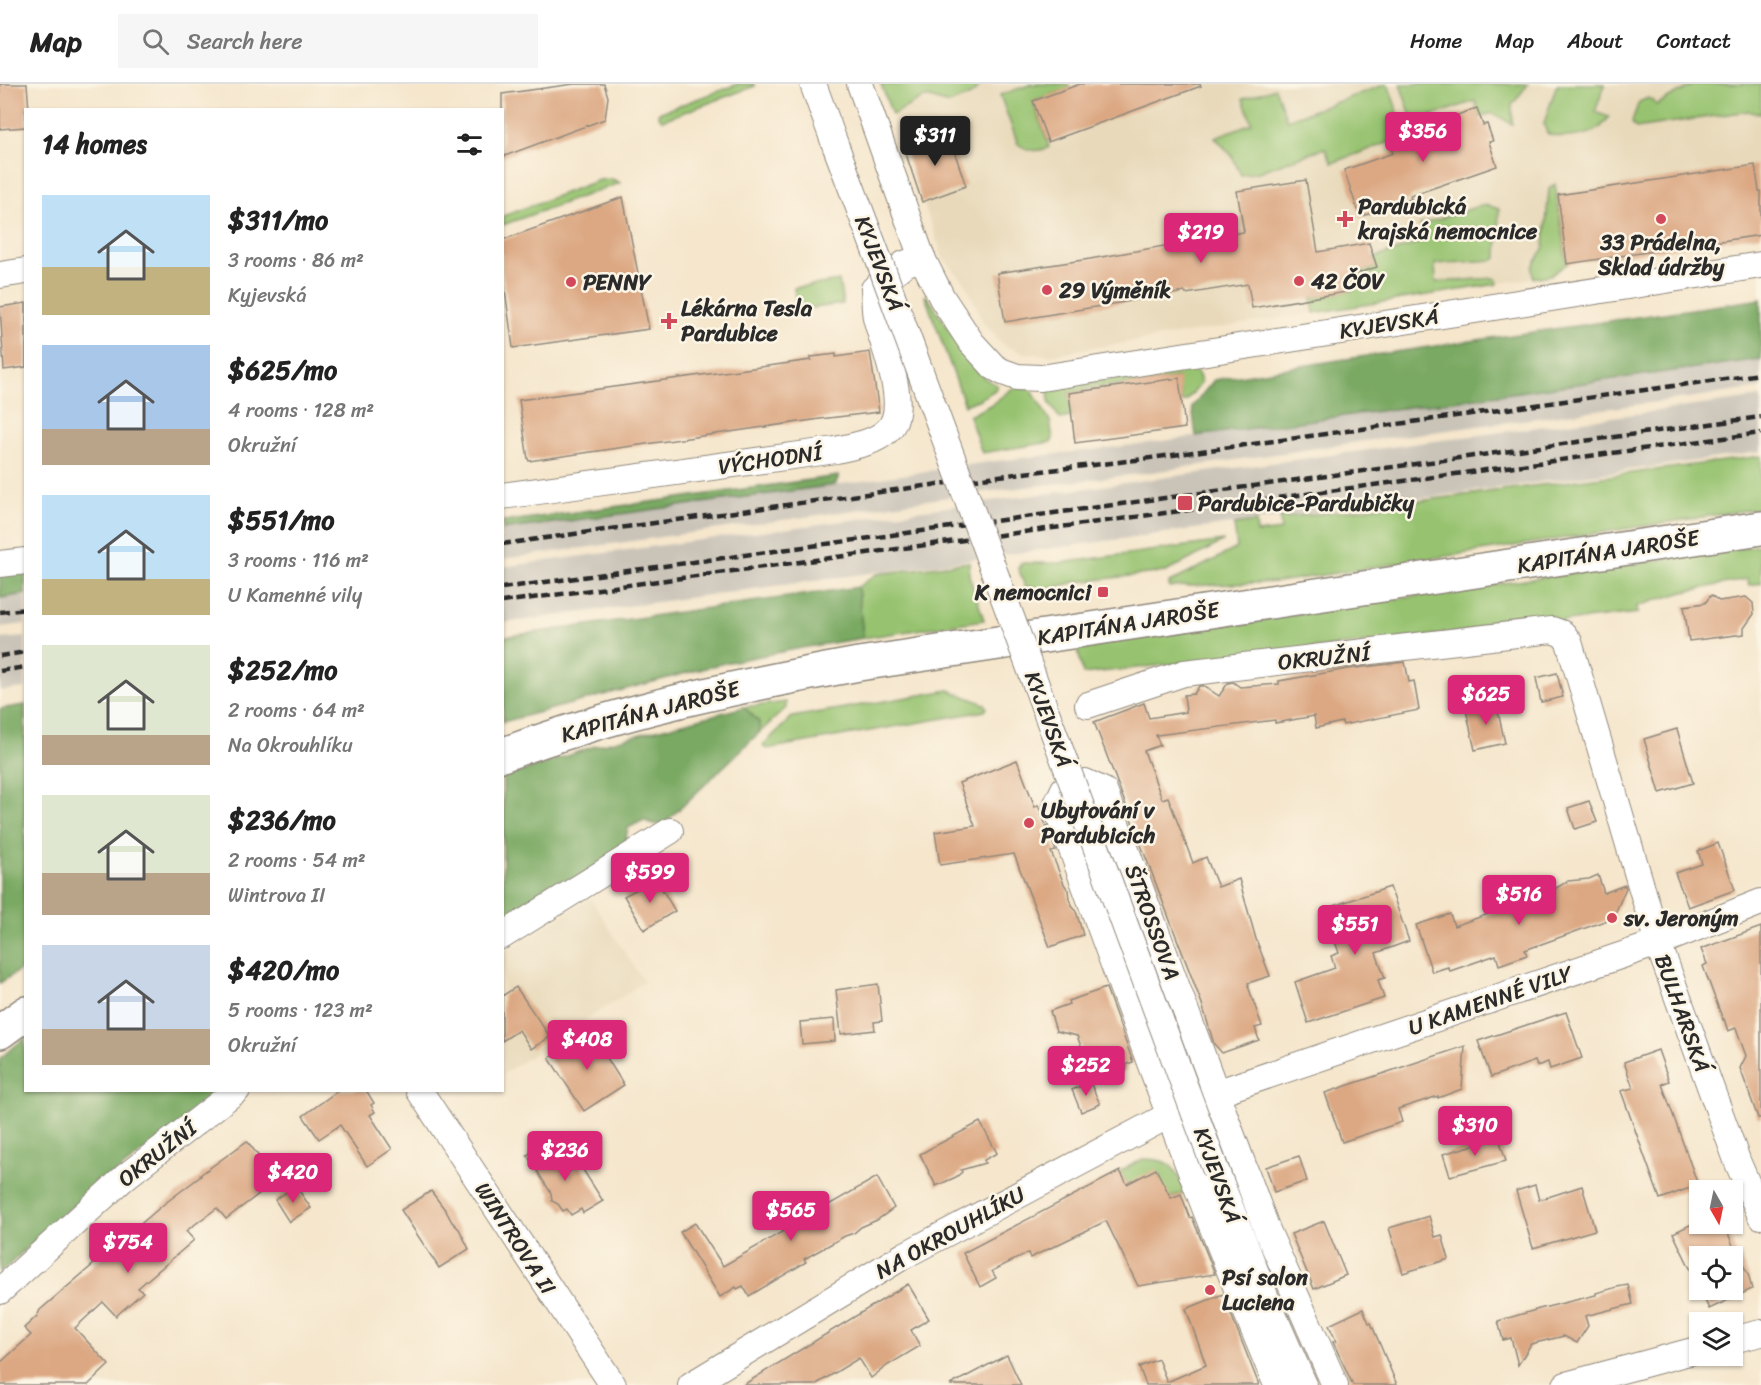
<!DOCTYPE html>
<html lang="en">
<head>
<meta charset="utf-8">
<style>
	:root { --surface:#fff; --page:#f6f6f6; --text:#222; --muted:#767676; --line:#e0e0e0; --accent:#db2777 }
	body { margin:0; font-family:Sriracha,sans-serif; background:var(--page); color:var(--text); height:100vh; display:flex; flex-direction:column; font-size:22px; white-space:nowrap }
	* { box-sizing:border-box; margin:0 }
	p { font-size:20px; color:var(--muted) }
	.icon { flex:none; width:33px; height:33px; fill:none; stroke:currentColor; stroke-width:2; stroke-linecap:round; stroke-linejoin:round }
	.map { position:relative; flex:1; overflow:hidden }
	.details { position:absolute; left:24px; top:24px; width:480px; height:984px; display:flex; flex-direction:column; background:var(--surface); border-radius:0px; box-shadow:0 2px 4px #0004 }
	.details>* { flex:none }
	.needle { width:39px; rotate:171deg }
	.buttons { position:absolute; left:1689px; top:1096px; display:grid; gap:12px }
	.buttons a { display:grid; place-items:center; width:54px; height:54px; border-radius:0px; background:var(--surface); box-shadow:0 2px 4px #0004; font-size:30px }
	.price { position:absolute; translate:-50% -51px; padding:0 14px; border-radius:6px; background:var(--accent); color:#fff; font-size:20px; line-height:39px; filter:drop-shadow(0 2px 3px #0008) }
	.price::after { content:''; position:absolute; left:50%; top:36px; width:18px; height:14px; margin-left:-9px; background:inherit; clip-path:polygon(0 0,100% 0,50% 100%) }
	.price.selected { background:#222; color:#fff }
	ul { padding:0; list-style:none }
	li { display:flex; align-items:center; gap:18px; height:150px; padding:0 18px }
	li span { display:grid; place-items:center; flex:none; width:168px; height:120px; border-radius:0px; color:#555 }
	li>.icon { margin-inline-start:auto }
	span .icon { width:72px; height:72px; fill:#fffc; stroke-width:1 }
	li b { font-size:26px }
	h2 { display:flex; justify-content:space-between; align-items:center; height:72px; padding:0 18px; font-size:26px }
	header { display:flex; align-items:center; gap:36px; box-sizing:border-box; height:84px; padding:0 30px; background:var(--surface); border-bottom:2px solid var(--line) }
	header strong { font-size:28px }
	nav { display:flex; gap:33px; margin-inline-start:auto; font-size:21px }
	.search { width:420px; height:54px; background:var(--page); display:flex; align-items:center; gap:15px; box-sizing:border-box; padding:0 21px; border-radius:0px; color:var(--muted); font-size:22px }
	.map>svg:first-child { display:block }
	.built { fill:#e8d9ba }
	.industrial { fill:#c9c3b8 }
	.green { fill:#97c370; stroke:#61774e; stroke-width:1.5 }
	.forest { fill:#79a962; stroke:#526a46; stroke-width:1.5 }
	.building { fill:#dca883 }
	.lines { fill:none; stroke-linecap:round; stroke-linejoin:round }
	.minor-casing { stroke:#90887c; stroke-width:28 }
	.major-casing { stroke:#90887c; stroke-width:36 }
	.minor { stroke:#fff; stroke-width:26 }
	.major { stroke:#fff; stroke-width:33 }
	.rail { stroke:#2b2b2b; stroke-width:4.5; stroke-dasharray:9 4.5; stroke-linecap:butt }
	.minor-bridge-casing { stroke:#90887c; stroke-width:28; stroke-linecap:butt }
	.minor-bridge { stroke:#fff; stroke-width:26 }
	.poi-dot { fill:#d1495b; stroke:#fcf5e5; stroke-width:2 }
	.labels { text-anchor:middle; stroke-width:5; stroke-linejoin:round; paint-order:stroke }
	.poi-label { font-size:22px; font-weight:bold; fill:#2b2b2b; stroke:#fcf5e5; text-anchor:start }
	.street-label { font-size:22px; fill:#2b2b2b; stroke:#fcf5e5 }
</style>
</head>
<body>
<header>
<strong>Map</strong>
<div class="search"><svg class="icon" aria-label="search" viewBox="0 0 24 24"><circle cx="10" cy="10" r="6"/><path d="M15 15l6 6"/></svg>Search here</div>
<nav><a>Home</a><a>Map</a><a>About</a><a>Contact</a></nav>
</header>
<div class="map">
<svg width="1761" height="1301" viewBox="0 0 1761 1301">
	<rect width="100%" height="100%" fill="#fcf5e5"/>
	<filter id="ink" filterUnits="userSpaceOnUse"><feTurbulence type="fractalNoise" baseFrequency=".0167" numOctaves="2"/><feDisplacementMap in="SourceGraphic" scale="12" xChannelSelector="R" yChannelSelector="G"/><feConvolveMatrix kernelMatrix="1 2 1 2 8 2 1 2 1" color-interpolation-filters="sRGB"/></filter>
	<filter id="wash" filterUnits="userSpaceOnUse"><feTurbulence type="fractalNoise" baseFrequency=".008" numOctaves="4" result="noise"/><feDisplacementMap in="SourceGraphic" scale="24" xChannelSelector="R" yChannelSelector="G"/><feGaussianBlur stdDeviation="1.35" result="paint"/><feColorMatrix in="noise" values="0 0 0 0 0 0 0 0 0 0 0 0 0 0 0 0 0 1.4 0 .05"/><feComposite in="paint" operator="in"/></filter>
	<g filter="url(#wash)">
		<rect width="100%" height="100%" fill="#f5e6cc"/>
		<g class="built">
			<path d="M881,0H1761V151L1567,180L1551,191L1048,271L1025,269L1004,262L983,238L965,198L943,174Z"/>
			<path d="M590,814L644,898L503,990V869Z"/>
		</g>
		<g class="industrial">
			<path d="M1761,275V304L1365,357L1138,390L992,407L503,475L502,446L835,401L988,378L1134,361Z"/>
			<path d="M1761,313V368L503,539L502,483Z"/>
			<path d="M25,510V540L0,543V514Z"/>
			<path d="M25,553V604L0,607V555Z"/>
		</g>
		<g class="green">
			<path d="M738,0H754L755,2L663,36L659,33L658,29Z"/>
			<path d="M881,0H980C976,12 960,15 949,20L930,14H923L892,31Z"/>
			<path d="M1032,0H1068L1070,4L1033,17L1049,63C1038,68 1029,68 1018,60L1000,11Z"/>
			<path d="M1386,0H1388L1406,52L1332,79L1325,64L1258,88L1241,91L1232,72L1215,53L1252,39L1243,15L1275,4L1287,36Z"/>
			<path d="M1400,0H1528L1512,21V40L1492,29L1480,33L1475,17L1413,38Z"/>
			<path d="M1557,0H1605L1595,28L1609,33C1606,37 1604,41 1599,44C1588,53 1560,56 1547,49L1544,41L1545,36Z"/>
			<path d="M1695,0H1761V30L1748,27L1642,43L1636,44L1633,41L1632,37L1639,18L1648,14L1653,16L1656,21Z"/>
			<path d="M612,95L620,99L503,141V132L599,96Z"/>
			<path d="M1555,100L1567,180L1551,191L1533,194L1532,184L1544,163L1549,105Z"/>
			<path d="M1487,121L1499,125L1497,174L1493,176L1435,180L1436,198L1494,194L1497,196V200L1314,229L1312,214L1352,207L1345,164L1365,187L1376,183L1374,174L1425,157L1420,141L1476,123Z"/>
			<path d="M839,197L843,220L797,226L794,204Z"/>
			<path d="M925,212H927L974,283L984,294L997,301L995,306L980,315L965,321Z"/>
			<path d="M1190,282C1196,285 1200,292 1201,299L1186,317L1182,318L1178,294L1091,304L1069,309L1072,333L1060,335L1049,318L1048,305Z"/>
			<path d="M1013,304L1031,305L1050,337L1053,355L1051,358L982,369L969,332L992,320Z"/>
			<path d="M1761,372V424L1278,498L1169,503V499L1237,464L1234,441L1256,438L1257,449L1281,446L1280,434L1336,428Z"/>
			<path d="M1224,457L1166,488L1076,498L1037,508L1035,502L1025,503L1018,483H1021L1020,479H1060Z"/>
			<path d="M1761,461V499L1749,501L1747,495L1684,508L1637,522L1638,529L1083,590L1077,562Z"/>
			<path d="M969,478V491L984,536L863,554L858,503L877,490Z"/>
			<path d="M949,606L985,620L987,624L985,627L766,665L764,663L763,661L792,633Z"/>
			<path d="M786,618V624L759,649V638L744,623Z"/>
			<path d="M1143,1075C1172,1075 1175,1083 1185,1108L1144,1125L1138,1121L1120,1087Z"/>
		</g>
		<g class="forest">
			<path d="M1761,215V275L1196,352L1192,323L1214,296L1339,276Z"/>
			<path d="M839,392L835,401L503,446V438Z"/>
			<path d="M25,487V510L0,514V490Z"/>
			<path d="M858,503L863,554L807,563L724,579L503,638V553Z"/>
			<path d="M25,621V883L0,899V625Z"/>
			<path d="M744,623L759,638V649L668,736C658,742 654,742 644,736L628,744L623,768L503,843V694L595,662Z"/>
			<path d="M25,954L26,1006L222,1007L67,1127L0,1189V974Z"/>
		</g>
		<g id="blocks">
			<g class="building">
				<path d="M0,0H27L29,26H26V43L0,45Z"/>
				<path d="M574,0H604L608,13L605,35L502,73V10Z"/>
				<path d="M1080,0H1200L1201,2L1048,58L1033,17Z"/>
				<path d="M1477,24L1483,41L1487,40L1493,57L1489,58L1497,82L1410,112L1411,115L1360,133L1344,86L1393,69L1391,65L1419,55L1415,46Z"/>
				<path d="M948,49L966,102L922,118L904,64Z"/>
				<path d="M1755,81L1759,107H1761V151L1567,180L1558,111Z"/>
				<path d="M1306,96L1318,168L1369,159L1377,183L1349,192L1352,207L1252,224L1248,200L1186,210L1185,208L1005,238L997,189L1090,175L1244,148L1237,107Z"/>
				<path d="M623,113L649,245L513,264L502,184V156Z"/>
				<path d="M26,219V283L4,286L0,223Z"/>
				<path d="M870,268L879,328L820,335L529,377L528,375L519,316L811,276V273L836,270V273Z"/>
				<path d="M1179,294L1185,344L1075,359L1069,309Z"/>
				<path d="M1711,511L1719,517L1746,513L1753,519L1754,530L1744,544V550L1689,557L1684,522L1705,519Z"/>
				<path d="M1405,578L1409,598L1414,597L1419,626L1343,641L1342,638L1316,644L1314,632L1275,639V636L1156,651L1160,661L1144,667L1162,715L1168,713L1193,779L1206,773L1218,803L1239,795L1256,855L1270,892L1248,899L1249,902H1248L1262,942L1255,944L1259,956L1222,969L1214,960L1202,920L1094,638L1144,619L1149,634L1186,628L1184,611L1194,610L1199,602H1204L1219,612L1228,599L1233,598L1240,603L1279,600V597L1348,585Z"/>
				<path d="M1557,589L1563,613L1541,618L1536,594Z"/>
				<path d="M1496,619L1505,659L1475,666L1466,626Z"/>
				<path d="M1677,645L1693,699L1660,709L1644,655Z"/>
				<path d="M1017,676L1035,723L1038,721L1056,767L1051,768L1064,800L1068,806L1069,815L1077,830L1083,851L1050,863L1014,770L940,781L935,748L975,742L959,699Z"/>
				<path d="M1589,717L1597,738L1575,745L1568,724Z"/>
				<path d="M1718,759L1735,806L1688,823L1675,789L1702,780L1698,767Z"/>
				<path d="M1598,791L1604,809L1625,801L1626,804L1613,834L1525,866L1527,871L1499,881L1496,871L1450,887L1448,883L1432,888L1416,841L1450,830L1454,842L1546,810L1568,797L1589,795Z"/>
				<path d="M656,795L675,827L644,846L624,812Z"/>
				<path d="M1390,803L1409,857L1376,869L1385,894L1378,896L1384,914L1308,939L1295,898L1335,884L1331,872L1339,869L1327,834L1336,831L1333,822Z"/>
				<path d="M1761,843V1034H1758L1740,984L1746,972L1736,944L1728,947L1724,935L1723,936L1703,882L1707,880L1701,865Z"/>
				<path d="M878,900L882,937L874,938L875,946L841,950L836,906Z"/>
				<path d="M516,903L550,953L531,965L519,946L502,957V912Z"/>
				<path d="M1106,904L1133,978L1127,980L1126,987L1095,998L1077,952L1056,947L1050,927L1069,920L1068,917Z"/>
				<path d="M1566,928L1582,974L1550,985L1548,978L1537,982L1535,977L1491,993L1478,957Z"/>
				<path d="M834,935L835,957L802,960L800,938Z"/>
				<path d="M590,947L624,1001L584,1027L549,974Z"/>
				<path d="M1465,962L1462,1005L1438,1014V1012L1398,1025L1402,1038L1342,1058L1325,1009Z"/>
				<path d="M1658,966L1669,997L1662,1000L1698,1101L1660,1115L1621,1007L1633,1004L1624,978Z"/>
				<path d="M1090,998L1100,1020L1081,1028L1072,1006Z"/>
				<path d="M339,1006H366L374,1019L371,1021L375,1028L370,1031L392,1065L367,1082L340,1041L319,1055L303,1032Z"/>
				<path d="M980,1038L997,1069L984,1076L985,1079L961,1086L962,1088L956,1093L936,1102L920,1070Z"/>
				<path d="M1499,1054L1506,1077L1450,1092L1443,1070Z"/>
				<path d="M247,1057L277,1096L226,1135L217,1124L186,1147L194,1156L138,1204L143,1208L116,1232L103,1218L75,1244L109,1281L88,1301H0V1279L31,1251L24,1244L37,1232L40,1226L164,1120L201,1092L200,1091Z"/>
				<path d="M548,1058L568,1089L580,1081L603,1117L583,1129L581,1125L571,1131L567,1125L563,1127L558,1120L552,1117L551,1109L527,1071Z"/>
				<path d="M1299,1072L1307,1097L1274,1108L1266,1083Z"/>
				<path d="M1156,1085L1171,1114L1181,1110L1190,1134L1192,1133L1215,1190L1138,1202L1106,1137L1030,1174L1028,1169L992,1187L996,1194L980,1203L963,1169L1120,1087L1127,1100Z"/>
				<path d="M877,1093L894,1124L877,1136L861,1143L854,1149L845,1152L804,1175L806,1178L749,1212L743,1202L737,1205L736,1203L720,1213L680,1148L695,1139L723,1182Z"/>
				<path d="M1535,1101L1539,1116L1582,1102L1595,1146L1533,1164L1516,1107Z"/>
				<path d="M296,1102L311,1124L289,1138L275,1116Z"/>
				<path d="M431,1107L446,1127L452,1138L459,1145L469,1165L439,1184L401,1126Z"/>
				<path d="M1429,1132L1435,1153L1442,1151L1449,1175L1403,1189L1389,1144Z"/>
				<path d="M1324,1137L1346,1191L1314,1205L1291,1150Z"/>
				<path d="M1692,1140H1724L1735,1166L1748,1190L1752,1205L1709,1225L1700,1206H1732V1173H1700V1205L1673,1149Z"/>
				<path d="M908,1200L929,1235L911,1246L920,1262L888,1281L871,1294L859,1274L815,1301H743Z"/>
				<path d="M1628,1201L1633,1220L1585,1232L1588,1242L1577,1259L1564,1252L1531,1260L1518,1281L1511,1254L1503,1256L1498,1237L1539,1225L1596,1211V1209L1617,1203Z"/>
				<path d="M1223,1210L1259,1301H1146L1139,1283L1158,1275L1167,1298L1206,1281L1186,1225Z"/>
				<path d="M1363,1225L1369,1239H1371L1397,1301H1353L1340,1273L1333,1258L1336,1257L1329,1241Z"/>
				<path d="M1007,1271L1021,1301H950Z"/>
			</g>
		</g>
	</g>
	<g filter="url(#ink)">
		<use href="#blocks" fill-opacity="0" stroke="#90887c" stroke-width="1.5"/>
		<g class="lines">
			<defs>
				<g id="minor">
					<path d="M813,0L836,63"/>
					<path d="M860,0L922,174L942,214L971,258L994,283L1003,288L1017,293L1041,294L1761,181"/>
					<path d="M0,191L26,187"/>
					<path d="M502,412L836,366C853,362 874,359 887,347C912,325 882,260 876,233C874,224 875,214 874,205L904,180L922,174"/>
					<path d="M0,480L26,477"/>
					<path d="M1088,621L1184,589L1552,546L1563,550L1569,558L1658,859L1738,1079L1761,1132"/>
					<path d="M502,852L670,747"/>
					<path d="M419,1006L613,1301"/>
					<path d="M1216,1087L1267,1217L1304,1301"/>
					<path d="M0,1207L125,1093L237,1006"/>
					<path d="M1732,1256L1761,1249"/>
					<path d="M691,1301L905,1171L1158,1037L1216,1009L1658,859L1761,818"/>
					<path d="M1277,1301C1196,1111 1127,916 1056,722L1064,705L1085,698L1104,707L1267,1146L1335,1301"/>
					<path d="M1566,1301L1700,1265"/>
				</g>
				<g id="major">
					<path d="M502,671C617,627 738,602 859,580L1761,444"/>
					<path d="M0,948L26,929"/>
				</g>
			</defs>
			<use href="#minor" class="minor-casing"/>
			<use href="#major" class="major-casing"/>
			<use href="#minor" class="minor"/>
			<use href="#major" class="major"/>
			<g class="rail">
				<path d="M502,460L990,393L1136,376L1761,290"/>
				<path d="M502,504L1761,333"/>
				<path d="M502,518L1761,349"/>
				<path d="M0,528L26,525"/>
				<path d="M0,572L26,568"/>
				<path d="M0,587L26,583"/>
			</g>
			<defs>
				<path id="minor-bridge" d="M836,63L880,179L1216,1087"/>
			</defs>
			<use href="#minor-bridge" class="minor-bridge-casing"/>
			<use href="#minor-bridge" class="minor-bridge"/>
		</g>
	</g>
	<g class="poi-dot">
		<path d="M1342 126h6v6h6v6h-6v6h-6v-6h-6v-6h6z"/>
		<circle cx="1661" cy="135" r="6"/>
		<circle cx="1299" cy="197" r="6"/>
		<circle cx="571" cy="198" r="6"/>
		<circle cx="1047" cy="206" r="6"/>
		<path d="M666 228h6v6h6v6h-6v6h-6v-6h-6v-6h6z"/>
		<rect x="1177" y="411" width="16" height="16" rx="3"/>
		<rect x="1097" y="502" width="12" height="12" rx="3"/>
		<circle cx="1029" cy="739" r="6"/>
		<circle cx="1612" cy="834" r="6"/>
		<circle cx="1210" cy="1206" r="6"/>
	</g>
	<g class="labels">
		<g class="poi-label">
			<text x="1358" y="130">Pardubická<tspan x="1358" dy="25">krajská nemocnice</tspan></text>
			<text x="1661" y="166" text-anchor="middle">33 Prádelna,<tspan x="1661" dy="25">Sklad údržby</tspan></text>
			<text x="1311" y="205">42 ČOV</text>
			<text x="583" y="206">PENNY</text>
			<text x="1059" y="214">29 Výměník</text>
			<text x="681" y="232">Lékárna Tesla<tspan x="681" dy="25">Pardubice</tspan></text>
			<text x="1198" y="427">Pardubice-Pardubičky</text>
			<text x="1091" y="516" text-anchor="end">K nemocnici</text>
			<text x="1041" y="734">Ubytování v<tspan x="1041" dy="25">Pardubicích</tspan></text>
			<text x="1624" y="842">sv. Jeroným</text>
			<text x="1222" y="1201">Psí salon<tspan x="1222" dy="25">Luciena</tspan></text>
		</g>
		<g class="street-label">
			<text transform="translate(880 179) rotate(69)" y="8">KYJEVSKÁ</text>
			<text transform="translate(1389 239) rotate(-9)" y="8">KYJEVSKÁ</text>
			<text transform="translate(770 375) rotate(-8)" y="8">VÝCHODNÍ</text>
			<text transform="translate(1608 467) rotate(-9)" y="8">KAPITÁNA JAROŠE</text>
			<text transform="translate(1128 539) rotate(-9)" y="8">KAPITÁNA JAROŠE</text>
			<text transform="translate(1324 573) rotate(-6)" y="8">OKRUŽNÍ</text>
			<text transform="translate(650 627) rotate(-15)" y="8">KAPITÁNA JAROŠE</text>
			<text transform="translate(1049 635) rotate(70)" y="8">KYJEVSKÁ</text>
			<text transform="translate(1153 838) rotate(70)" y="8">ŠTROSSOVA</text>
			<text transform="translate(1490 916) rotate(-19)" y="8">U KAMENNÉ VILY</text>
			<text transform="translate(1683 929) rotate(70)" y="8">BULHARSKÁ</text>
			<text transform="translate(157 1069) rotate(-38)" y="8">OKRUŽNÍ</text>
			<text transform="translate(1218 1091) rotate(70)" y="8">KYJEVSKÁ</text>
			<text transform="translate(950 1148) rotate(-29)" y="8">NA OKROUHLÍKU</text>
			<text transform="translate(516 1154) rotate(57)" y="8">WINTROVA II</text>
		</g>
	</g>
</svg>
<div class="buttons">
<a><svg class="needle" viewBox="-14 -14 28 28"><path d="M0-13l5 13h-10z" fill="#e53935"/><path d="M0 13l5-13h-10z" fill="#767676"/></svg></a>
<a><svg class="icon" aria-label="locate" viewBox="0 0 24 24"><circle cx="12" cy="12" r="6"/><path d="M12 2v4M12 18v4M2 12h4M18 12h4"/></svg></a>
<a><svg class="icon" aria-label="layers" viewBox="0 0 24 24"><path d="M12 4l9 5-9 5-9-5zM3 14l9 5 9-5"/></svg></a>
</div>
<b class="price" style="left:1423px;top:79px">$356</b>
<b class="price selected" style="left:935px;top:83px">$311</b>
<b class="price" style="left:1201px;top:180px">$219</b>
<b class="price" style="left:1486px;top:642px">$625</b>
<b class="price" style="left:650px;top:820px">$599</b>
<b class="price" style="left:1519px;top:842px">$516</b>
<b class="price" style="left:1355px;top:872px">$551</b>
<b class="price" style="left:587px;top:987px">$408</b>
<b class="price" style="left:1086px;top:1013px">$252</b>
<b class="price" style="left:1475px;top:1073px">$310</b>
<b class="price" style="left:565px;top:1098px">$236</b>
<b class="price" style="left:293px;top:1120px">$420</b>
<b class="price" style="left:791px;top:1158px">$565</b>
<b class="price" style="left:128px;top:1190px">$754</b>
<section class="details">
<h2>14 homes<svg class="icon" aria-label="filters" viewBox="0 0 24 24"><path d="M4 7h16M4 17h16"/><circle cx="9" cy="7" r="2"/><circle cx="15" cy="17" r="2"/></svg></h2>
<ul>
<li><span style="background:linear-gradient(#bfe0f5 60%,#c2b280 0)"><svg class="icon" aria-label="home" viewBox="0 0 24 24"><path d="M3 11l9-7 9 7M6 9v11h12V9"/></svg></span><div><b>$311/mo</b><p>3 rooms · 86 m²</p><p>Kyjevská</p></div></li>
<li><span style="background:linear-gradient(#a9c7e8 70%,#b9a48a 0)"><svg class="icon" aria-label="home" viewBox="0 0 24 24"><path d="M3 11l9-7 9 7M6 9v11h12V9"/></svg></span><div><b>$625/mo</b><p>4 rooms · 128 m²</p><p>Okružní</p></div></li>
<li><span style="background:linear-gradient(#bfe0f5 70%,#c2b280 0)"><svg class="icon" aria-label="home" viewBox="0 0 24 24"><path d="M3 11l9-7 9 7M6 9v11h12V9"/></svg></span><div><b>$551/mo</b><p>3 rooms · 116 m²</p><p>U Kamenné vily</p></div></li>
<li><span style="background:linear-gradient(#dfe7d0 75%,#b9a48a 0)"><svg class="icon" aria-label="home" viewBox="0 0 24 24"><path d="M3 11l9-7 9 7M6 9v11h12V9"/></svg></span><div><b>$252/mo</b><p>2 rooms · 64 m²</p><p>Na Okrouhlíku</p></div></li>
<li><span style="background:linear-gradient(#dfe7d0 65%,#b9a48a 0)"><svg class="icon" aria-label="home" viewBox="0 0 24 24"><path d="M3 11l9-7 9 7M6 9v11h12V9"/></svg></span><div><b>$236/mo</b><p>2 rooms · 54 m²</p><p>Wintrova II</p></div></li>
<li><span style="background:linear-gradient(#c9d6e8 70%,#b9a48a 0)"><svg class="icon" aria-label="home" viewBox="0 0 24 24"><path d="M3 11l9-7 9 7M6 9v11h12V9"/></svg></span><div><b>$420/mo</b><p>5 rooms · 123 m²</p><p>Okružní</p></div></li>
</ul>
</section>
</div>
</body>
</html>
